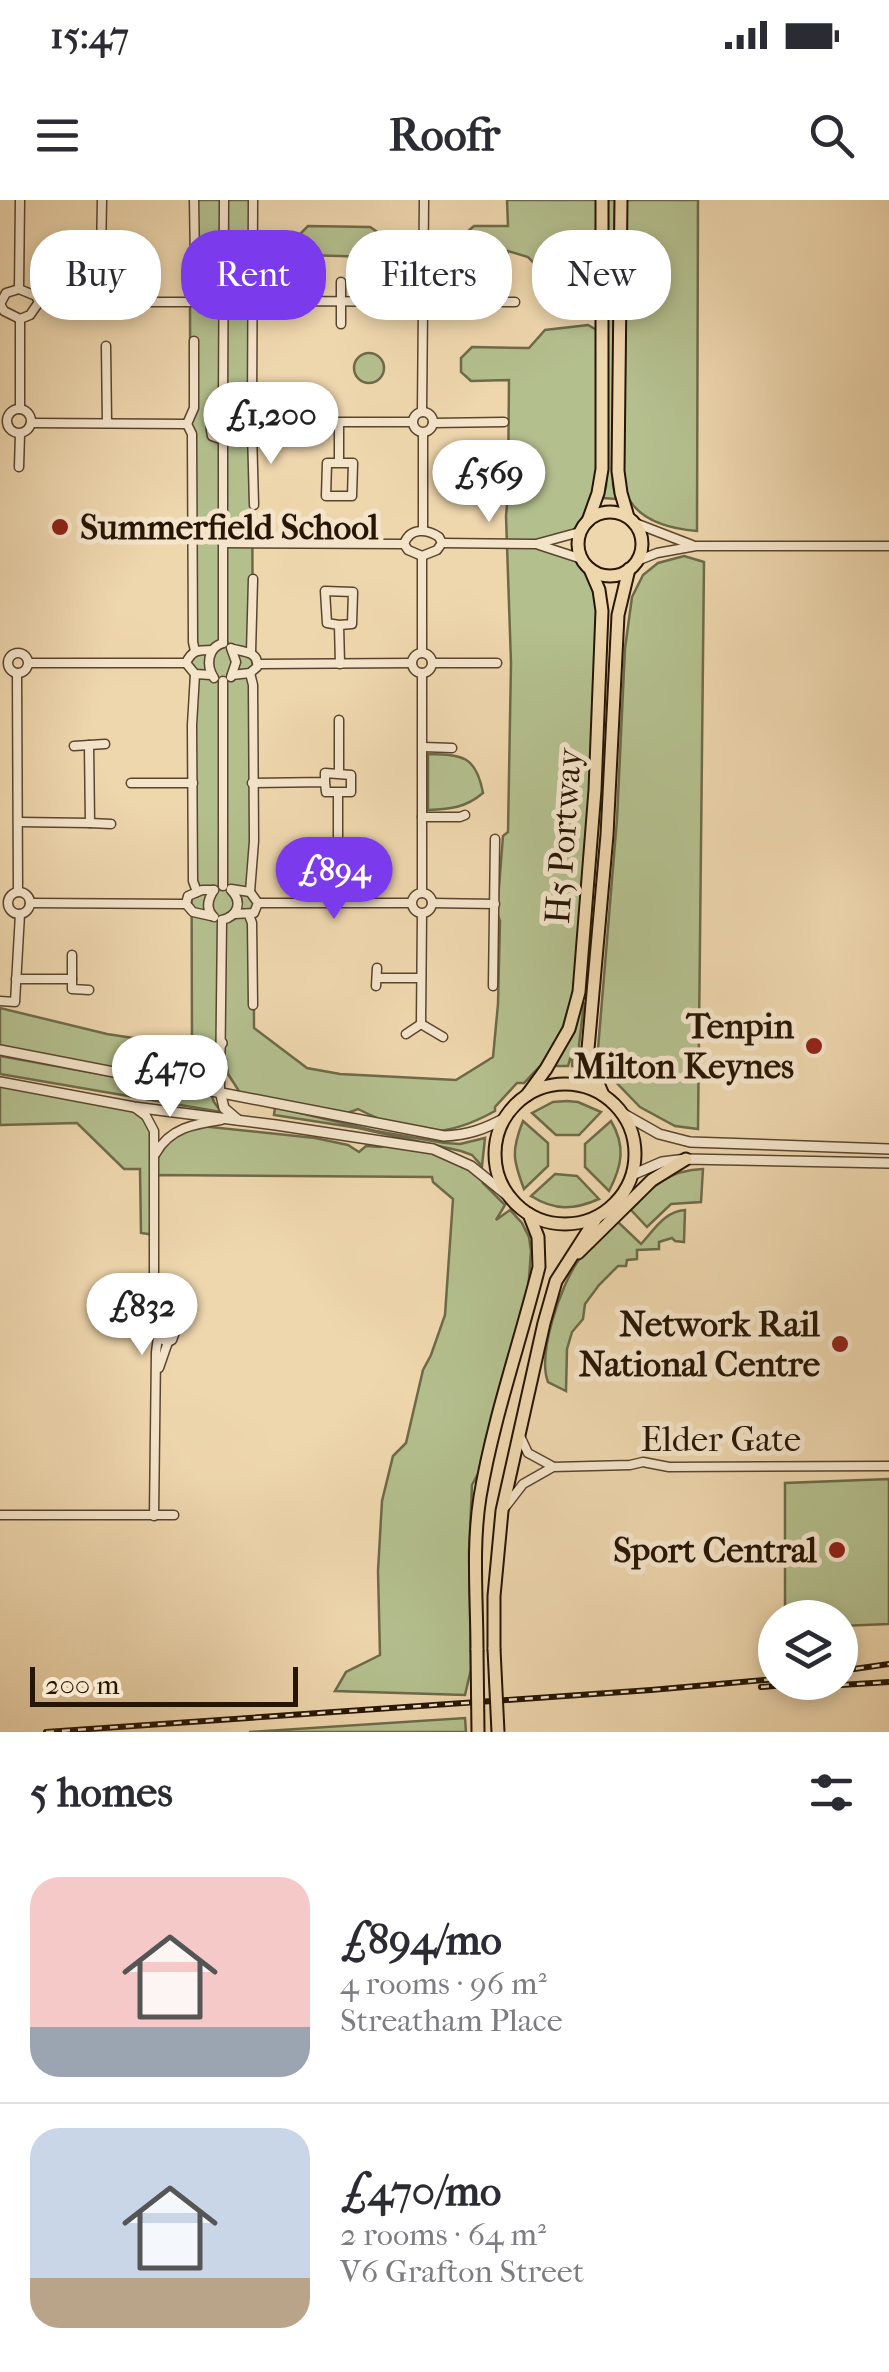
<!DOCTYPE html>
<html lang="en">
<head>
<meta charset="utf-8">
<style>
	:root { --surface:#fff; --page:#f7f7f7; --text:#2b2b33; --muted:#7c7c81; --line:#e1e1e2; --accent:#7c3aed }
	body { margin:0; font-family:"IM FELL French Canon",serif; background:var(--page); color:var(--text); height:100vh; display:flex; flex-direction:column; font-size:38px; white-space:nowrap }
	* { box-sizing:border-box; margin:0 }
	p { font-size:32px; color:var(--muted) }
	.icon { flex:none; width:55px; height:55px; fill:none; stroke:currentColor; stroke-width:2; stroke-linecap:round; stroke-linejoin:round }
	.map { position:relative; height:1532px; overflow:hidden }
	.panel { display:flex; flex-direction:column; background:var(--surface); flex:1 }
	.panel>* { flex:none }
	.guide { position:absolute; left:30px; top:30px; width:830px; height:90px; display:flex; gap:20px }
	.controls { position:absolute; left:758px; top:1400px; display:grid; gap:20px }
	.controls a { display:grid; place-items:center; width:100px; height:100px; border-radius:50%; background:var(--surface); box-shadow:0 5px 15px #0003; font-size:50px }
	.scale { position:absolute; left:30px; bottom:25px; width:268px; box-sizing:border-box; padding-left:10px; border:5px solid #271504; border-top:0; font-size:28px; line-height:35px; white-space:nowrap; color:#271504; -webkit-text-stroke:8px #f4e4ca; paint-order:stroke }
	.price { position:absolute; translate:-50% -85px; padding:0 22px; border-radius:35px; background:#fff; color:#222; font-size:32px; line-height:65px; filter:drop-shadow(0 2px 5px #0008) }
	.price::after { content:''; position:absolute; left:50%; top:60px; width:30px; height:22px; margin-left:-15px; background:inherit; clip-path:polygon(0 0,100% 0,50% 100%) }
	.price.current { background:var(--accent); color:#fff }
	ul { padding:0; list-style:none }
	li { display:flex; align-items:center; gap:30px; height:250px; padding:0 30px }
	li+li { border-top:2px solid var(--line) }
	li span { display:grid; place-items:center; flex:none; width:280px; height:200px; border-radius:30px; color:#555 }
	li>.icon { margin-inline-start:auto }
	span .icon { width:120px; height:120px; fill:#fffc; stroke-width:1 }
	li b { font-size:42px }
	h2 { display:flex; justify-content:space-between; align-items:center; height:120px; padding:0 30px; font-size:42px }
	.chip { padding:0 35px; border-radius:40px; background:var(--surface); box-shadow:0 5px 15px #0003; font-size:35px; line-height:90px }
	.chip.current { background:var(--accent); color:#fff }
	.status { display:flex; justify-content:space-between; align-items:center; height:70px; padding:0 50px; background:var(--surface); direction:ltr }
	.status svg { height:28px; fill:currentColor }
	header { display:flex; justify-content:space-between; align-items:center; height:130px; padding:0 30px; background:var(--surface); font-size:45px; font-weight:700 }
	.map>svg:first-child { display:block }
	.green { fill:#b4bf8e; stroke:#6e6a49; stroke-width:2.5 }
	.lines { fill:none; stroke-linecap:round; stroke-linejoin:round }
	.minor-casing { stroke:#59452e; stroke-width:11 }
	.tertiary-casing { stroke:#59452e; stroke-width:12 }
	.primary-casing { stroke:#271504; stroke-width:15 }
	.minor { stroke:#f4e4ca; stroke-width:8 }
	.tertiary { stroke:#f4e4ca; stroke-width:9 }
	.primary { stroke:#eed6ad; stroke-width:11 }
	.rail-casing { stroke:#271504; stroke-width:6 }
	.rail { stroke:#f4e4ca; stroke-width:2.5; stroke-dasharray:8; stroke-linecap:butt }
	.primary-bridge-casing { stroke:#271504; stroke-width:15; stroke-linecap:butt }
	.primary-bridge { stroke:#eed6ad; stroke-width:11 }
	.poi-dot { fill:#8f2418; stroke:#f4e4ca; stroke-width:4 }
	.labels { text-anchor:middle; stroke-width:10; stroke-linejoin:round; paint-order:stroke }
	.poi-label { font-size:35px; font-weight:bold; fill:#271504; stroke:#f4e4ca; text-anchor:end }
	.street-label { font-size:35px; fill:#271504; stroke:#f4e4ca }
</style>
</head>
<body>
<div class="status"><b>15:47</b><svg viewBox="0 0 49 12"><path d="M0 12V9h3v3zM5 12V6h3v6zM10 12V3h3v9zM15 12V0h3v12zM26 1h20v11H26zM47 4h2v5h-2z"/></svg></div>
<header><svg class="icon" aria-label="menu" viewBox="0 0 24 24"><path d="M4 6h16M4 12h16M4 18h16"/></svg>Roofr<svg class="icon" aria-label="search" viewBox="0 0 24 24"><circle cx="10" cy="10" r="6"/><path d="M15 15l6 6"/></svg></header>
<div class="map">
<svg width="889" height="1532" viewBox="0 0 889 1532">
	<rect width="100%" height="100%" fill="#eed6ad"/>
	<filter id="stains"><feTurbulence type="fractalNoise" baseFrequency=".002" numOctaves="4"/><feColorMatrix values="0 0 0 0 .2 0 0 0 0 .09 0 0 0 0 .02 0 0 0 .5 -.17"/></filter>
	<radialGradient id="worn" r=".72"><stop offset=".6" stop-color="#630" stop-opacity="0"/><stop offset="1" stop-color="#630" stop-opacity=".3"/></radialGradient>
	<g class="green">
		<path d="M193,0H254L252,231L254,828L307,868L340,874L456,880L493,857L498,804L500,721L497,713L503,636L508,632L511,463L506,316L508,292L509,180L471,181L461,172V158L472,147L529,148L545,130L588,125L602,133C602,199 613,273 580,332L539,343C575,357 583,352 599,390L595,582L573,793L563,827L555,842L541,865L524,883H517L495,907V911C441,941 412,936 358,909L339,916L242,896L228,874L226,859L215,856L177,876L145,878L0,850V808L107,834L192,847L190,108Z"/>
		<path d="M507,0H602V65L593,74H545L528,57L508,51L507,60H473L462,50V36L474,26H508Z"/>
		<path d="M608,0H615L613,285L616,299L603,298L606,286L607,241Z"/>
		<path d="M625,0H698L697,331C673,329 642,322 629,299C626,291 625,282 623,274Z"/>
		<path d="M308,26L370,27L382,35L383,50L374,57L304,55L299,49V35Z"/>
		<circle cx="369" cy="168" r="15"/>
		<path d="M684,356L704,362L698,929L675,926L640,907L611,877L598,849L617,619L625,448L632,397L643,375L658,363Z"/>
		<path d="M428,554C462,555 476,555 483,593C465,608 451,609 428,610Z"/>
		<path d="M581,802L584,803L579,845L582,867L572,866V860L570,859L568,866H554L570,838Z"/>
		<path d="M0,856L211,894L214,902L221,912L0,874Z"/>
		<path d="M0,883L134,907L146,916L159,948L191,925L315,938L348,945L359,952L366,946L380,947L396,943L433,949L480,974L483,983L505,1005L496,1020L510,1010L522,1023L529,1037L531,1051L526,1119L490,1251L472,1285L469,1353L471,1469L465,1495L335,1491L346,1472L380,1455L378,1371L382,1301L393,1256L406,1243L423,1170L431,1155L445,1115L453,999L433,982L432,977L155,975V1035L141,1033L140,969H124L77,923L0,925Z"/>
		<path d="M567,901L578,902L601,912L579,935H556L532,913L553,902Z"/>
		<path d="M275,907L376,931L445,943L460,944L485,938L482,966L472,955L461,951L358,928L274,915Z"/>
		<path d="M523,921L548,943V966L524,989C513,960 511,951 523,921Z"/>
		<path d="M611,921C626,946 622,966 609,991L585,967V944Z"/>
		<path d="M703,969L701,1002L671,1004L647,1027L631,1010C652,986 669,970 703,969Z"/>
		<path d="M555,974L577,976L599,999C574,1010 555,1011 531,996Z"/>
		<path d="M685,1010L684,1042L675,1041L672,1038L659,1042V1049L637,1050V1059L627,1060L626,1066H618L599,1085L585,1104L583,1119L572,1132L567,1149L566,1191L548,1182C537,1154 561,1085 578,1061C590,1047 603,1034 616,1020L641,1044C654,1030 665,1011 685,1010Z"/>
		<path d="M889,1279V1424L840,1426V1418L785,1417V1283Z"/>
		<path d="M465,1518L466,1532H249Z"/>
	</g>
	<g class="lines">
		<defs>
			<g id="minor">
				<path d="M194,0L195,61L200,62"/>
				<path d="M101,55L102,0"/>
				<path d="M19,89L36,96L39,102L30,115L20,119L4,111L0,104L6,93Z"/>
				<path d="M19,89L20,0"/>
				<path d="M254,101L515,102"/>
				<path d="M39,102H223"/>
				<path d="M20,119V209"/>
				<path d="M341,124V82"/>
				<path d="M106,146L107,223"/>
				<path d="M223,203L224,1"/>
				<path d="M223,203L234,210L236,223L232,236L223,240L212,236C209,222 209,210 223,203Z"/>
				<circle cx="19" cy="221" r="12"/>
				<circle cx="423" cy="222" r="10"/>
				<path d="M252,212L253,0"/>
				<path d="M422,212L424,0"/>
				<path d="M259,222H412"/>
				<path d="M31,223L187,224"/>
				<path d="M433,223L504,222"/>
				<path d="M187,224L192,234L193,442L195,451"/>
				<path d="M187,224L194,208V141"/>
				<path d="M252,231L254,305"/>
				<path d="M423,233V330"/>
				<path d="M232,236L252,231L259,222L252,212L234,210"/>
				<path d="M223,240V443"/>
				<path d="M339,263H327L326,296H352L353,263H339V223"/>
				<path d="M19,267L20,234"/>
				<path d="M635,323L692,345"/>
				<path d="M223,343L404,344"/>
				<path d="M442,343L536,344L580,332"/>
				<path d="M404,344C410,327 427,329 439,337L442,343"/>
				<path d="M404,344L408,350L422,356L437,350L442,343"/>
				<path d="M539,345L582,359"/>
				<path d="M637,361L657,353L696,346H889"/>
				<path d="M339,425L352,424L353,392L325,391L327,423L339,425L340,464"/>
				<path d="M251,452L253,379"/>
				<circle cx="18" cy="463" r="10"/>
				<path d="M422,453V356"/>
				<circle cx="422" cy="463" r="10"/>
				<path d="M29,463H186"/>
				<path d="M432,463H497"/>
				<path d="M258,464L412,463"/>
				<path d="M17,473L18,692"/>
				<path d="M195,474L192,525L193,681L197,692"/>
				<path d="M211,475L195,474L186,463C192,450 198,450 212,450"/>
				<path d="M232,475L250,473L257,467C259,452 245,452 233,449"/>
				<path d="M231,477L236,462L231,448"/>
				<path d="M214,478C206,466 207,448 223,443"/>
				<path d="M223,481V686"/>
				<path d="M74,546L105,544"/>
				<path d="M423,547L452,548"/>
				<path d="M339,573V520"/>
				<path d="M131,583H193"/>
				<path d="M252,583L325,582V573L351,575V592H326L325,582"/>
				<path d="M422,617H460L465,615"/>
				<path d="M19,622L90,623L89,545"/>
				<path d="M90,623L111,624"/>
				<path d="M338,646V594"/>
				<path d="M231,689L250,692L258,703L254,713L234,714"/>
				<path d="M250,692L254,641L253,485L250,473"/>
				<circle cx="19" cy="703" r="11"/>
				<circle cx="422" cy="703" r="10"/>
				<path d="M422,693V473"/>
				<path d="M30,703L186,704"/>
				<path d="M258,703H411"/>
				<path d="M432,703L495,704"/>
				<path d="M249,715L252,723L253,805"/>
				<path d="M211,716L193,712L186,704L188,696L202,690H214"/>
				<path d="M214,717C205,709 208,699 214,690"/>
				<path d="M222,720C238,716 243,702 231,690"/>
				<path d="M377,778H421"/>
				<path d="M16,779H72V755"/>
				<path d="M72,779V789L89,790"/>
				<path d="M376,786L377,768"/>
				<path d="M493,786L495,639"/>
				<path d="M0,801L15,802L20,714"/>
				<path d="M421,824L422,714"/>
				<path d="M406,834L421,824L443,837"/>
				<path d="M220,891L222,720"/>
				<path d="M134,907L146,916L154,931V1122L158,1133"/>
				<path d="M156,953C170,928 194,924 221,920"/>
				<path d="M159,1168L168,1142"/>
				<path d="M520,1236L528,1253L552,1266"/>
				<path d="M506,1306L523,1284L553,1267L630,1265L643,1262L669,1267L889,1266"/>
				<path d="M0,1315H174"/>
				<path d="M154,1316L156,1152L159,1129L164,1126L172,1127L175,1132L172,1140L168,1142L159,1138"/>
			</g>
			<g id="tertiary">
				<path d="M0,850L444,936C468,935 485,929 505,918"/>
				<path d="M163,877C193,875 206,871 222,843"/>
				<path d="M0,882L134,907L276,925L433,949L471,966L508,996"/>
				<path d="M220,891L224,908L238,920"/>
				<path d="M622,913L659,934L690,942L889,949"/>
				<path d="M632,975L662,962L686,959L889,963"/>
			</g>
			<g id="primary">
				<path d="M621,0L618,271L621,293L628,317"/>
				<circle cx="610" cy="344" r="32"/>
				<path d="M588,321L598,293L602,269V0"/>
				<circle cx="565" cy="954" r="70"/>
				<path d="M527,895L546,869L569,829L579,792L595,590L602,411L599,390L590,369"/>
				<path d="M603,895L591,867L588,849L607,635L618,415L629,369"/>
				<path d="M578,1053L652,980L686,959"/>
				<path d="M494,1449V1396L502,1311L544,1123L556,1081L597,1017"/>
				<path d="M477,1450C477,1400 472,1347 480,1297C493,1219 520,1143 539,1067L538,1037L529,1014"/>
			</g>
		</defs>
		<use href="#minor" class="minor-casing"/>
		<use href="#tertiary" class="tertiary-casing"/>
		<use href="#primary" class="primary-casing"/>
		<use href="#minor" class="minor"/>
		<use href="#tertiary" class="tertiary"/>
		<use href="#primary" class="primary"/>
		<defs>
			<g id="rail">
				<path d="M840,1471L889,1464"/>
				<path d="M761,1487L824,1482"/>
				<path d="M809,1487L889,1482"/>
				<path d="M46,1532L651,1490L775,1479"/>
			</g>
		</defs>
		<use href="#rail" class="rail-casing"/>
		<use href="#rail" class="rail"/>
		<defs>
			<g id="primary-bridge">
				<path d="M494,1449L498,1532"/>
				<path d="M477,1450L478,1532"/>
			</g>
		</defs>
		<use href="#primary-bridge" class="primary-bridge-casing"/>
		<use href="#primary-bridge" class="primary-bridge"/>
	</g>
	<g class="poi-dot">
		<circle cx="60" cy="327" r="10"/>
		<circle cx="814" cy="846" r="10"/>
		<circle cx="840" cy="1144" r="10"/>
		<circle cx="837" cy="1350" r="10"/>
	</g>
	<g class="labels">
		<g class="poi-label">
			<text x="80" y="339" text-anchor="start">Summerfield School</text>
			<text x="794" y="838">Tenpin<tspan x="794" dy="40">Milton Keynes</tspan></text>
			<text x="820" y="1136">Network Rail<tspan x="820" dy="40">National Centre</tspan></text>
			<text x="817" y="1362">Sport Central</text>
		</g>
		<g class="street-label">
			<text transform="translate(563 636) rotate(-86)" y="12">H5 Portway</text>
			<text x="721" y="1251">Elder Gate</text>
		</g>
	</g>
	<rect width="100%" height="100%" filter="url(#stains)"/>
	<rect width="100%" height="100%" fill="url(#worn)"/>
</svg>
<div class="controls">
<a><svg class="icon" aria-label="layers" viewBox="0 0 24 24"><path d="M12 4l9 5-9 5-9-5zM3 14l9 5 9-5"/></svg></a>
</div>
<div class="scale">200 m</div>
<b class="price" style="left:271px;top:267px">£1,200</b>
<b class="price" style="left:489px;top:325px">£569</b>
<b class="price current" style="left:334px;top:722px">£894</b>
<b class="price" style="left:170px;top:920px">£470</b>
<b class="price" style="left:142px;top:1158px">£832</b>
<div class="guide">
<a class="chip">Buy</a>
<a class="chip current">Rent</a>
<a class="chip">Filters</a>
<a class="chip">New</a>
</div>
</div>
<section class="panel">
<h2>5 homes<svg class="icon" aria-label="filters" viewBox="0 0 24 24"><path d="M4 7h16M4 17h16"/><circle cx="9" cy="7" r="2"/><circle cx="15" cy="17" r="2"/></svg></h2>
<ul>
<li><span style="background:linear-gradient(#f6c9c9 75%,#9aa5b1 0)"><svg class="icon" aria-label="home" viewBox="0 0 24 24"><path d="M3 11l9-7 9 7M6 9v11h12V9"/></svg></span><div><b>£894/mo</b><p>4 rooms · 96 m²</p><p>Streatham Place</p></div></li>
<li><span style="background:linear-gradient(#c9d6e8 75%,#b9a48a 0)"><svg class="icon" aria-label="home" viewBox="0 0 24 24"><path d="M3 11l9-7 9 7M6 9v11h12V9"/></svg></span><div><b>£470/mo</b><p>2 rooms · 64 m²</p><p>V6 Grafton Street</p></div></li>
</ul>
</section>
</body>
</html>
